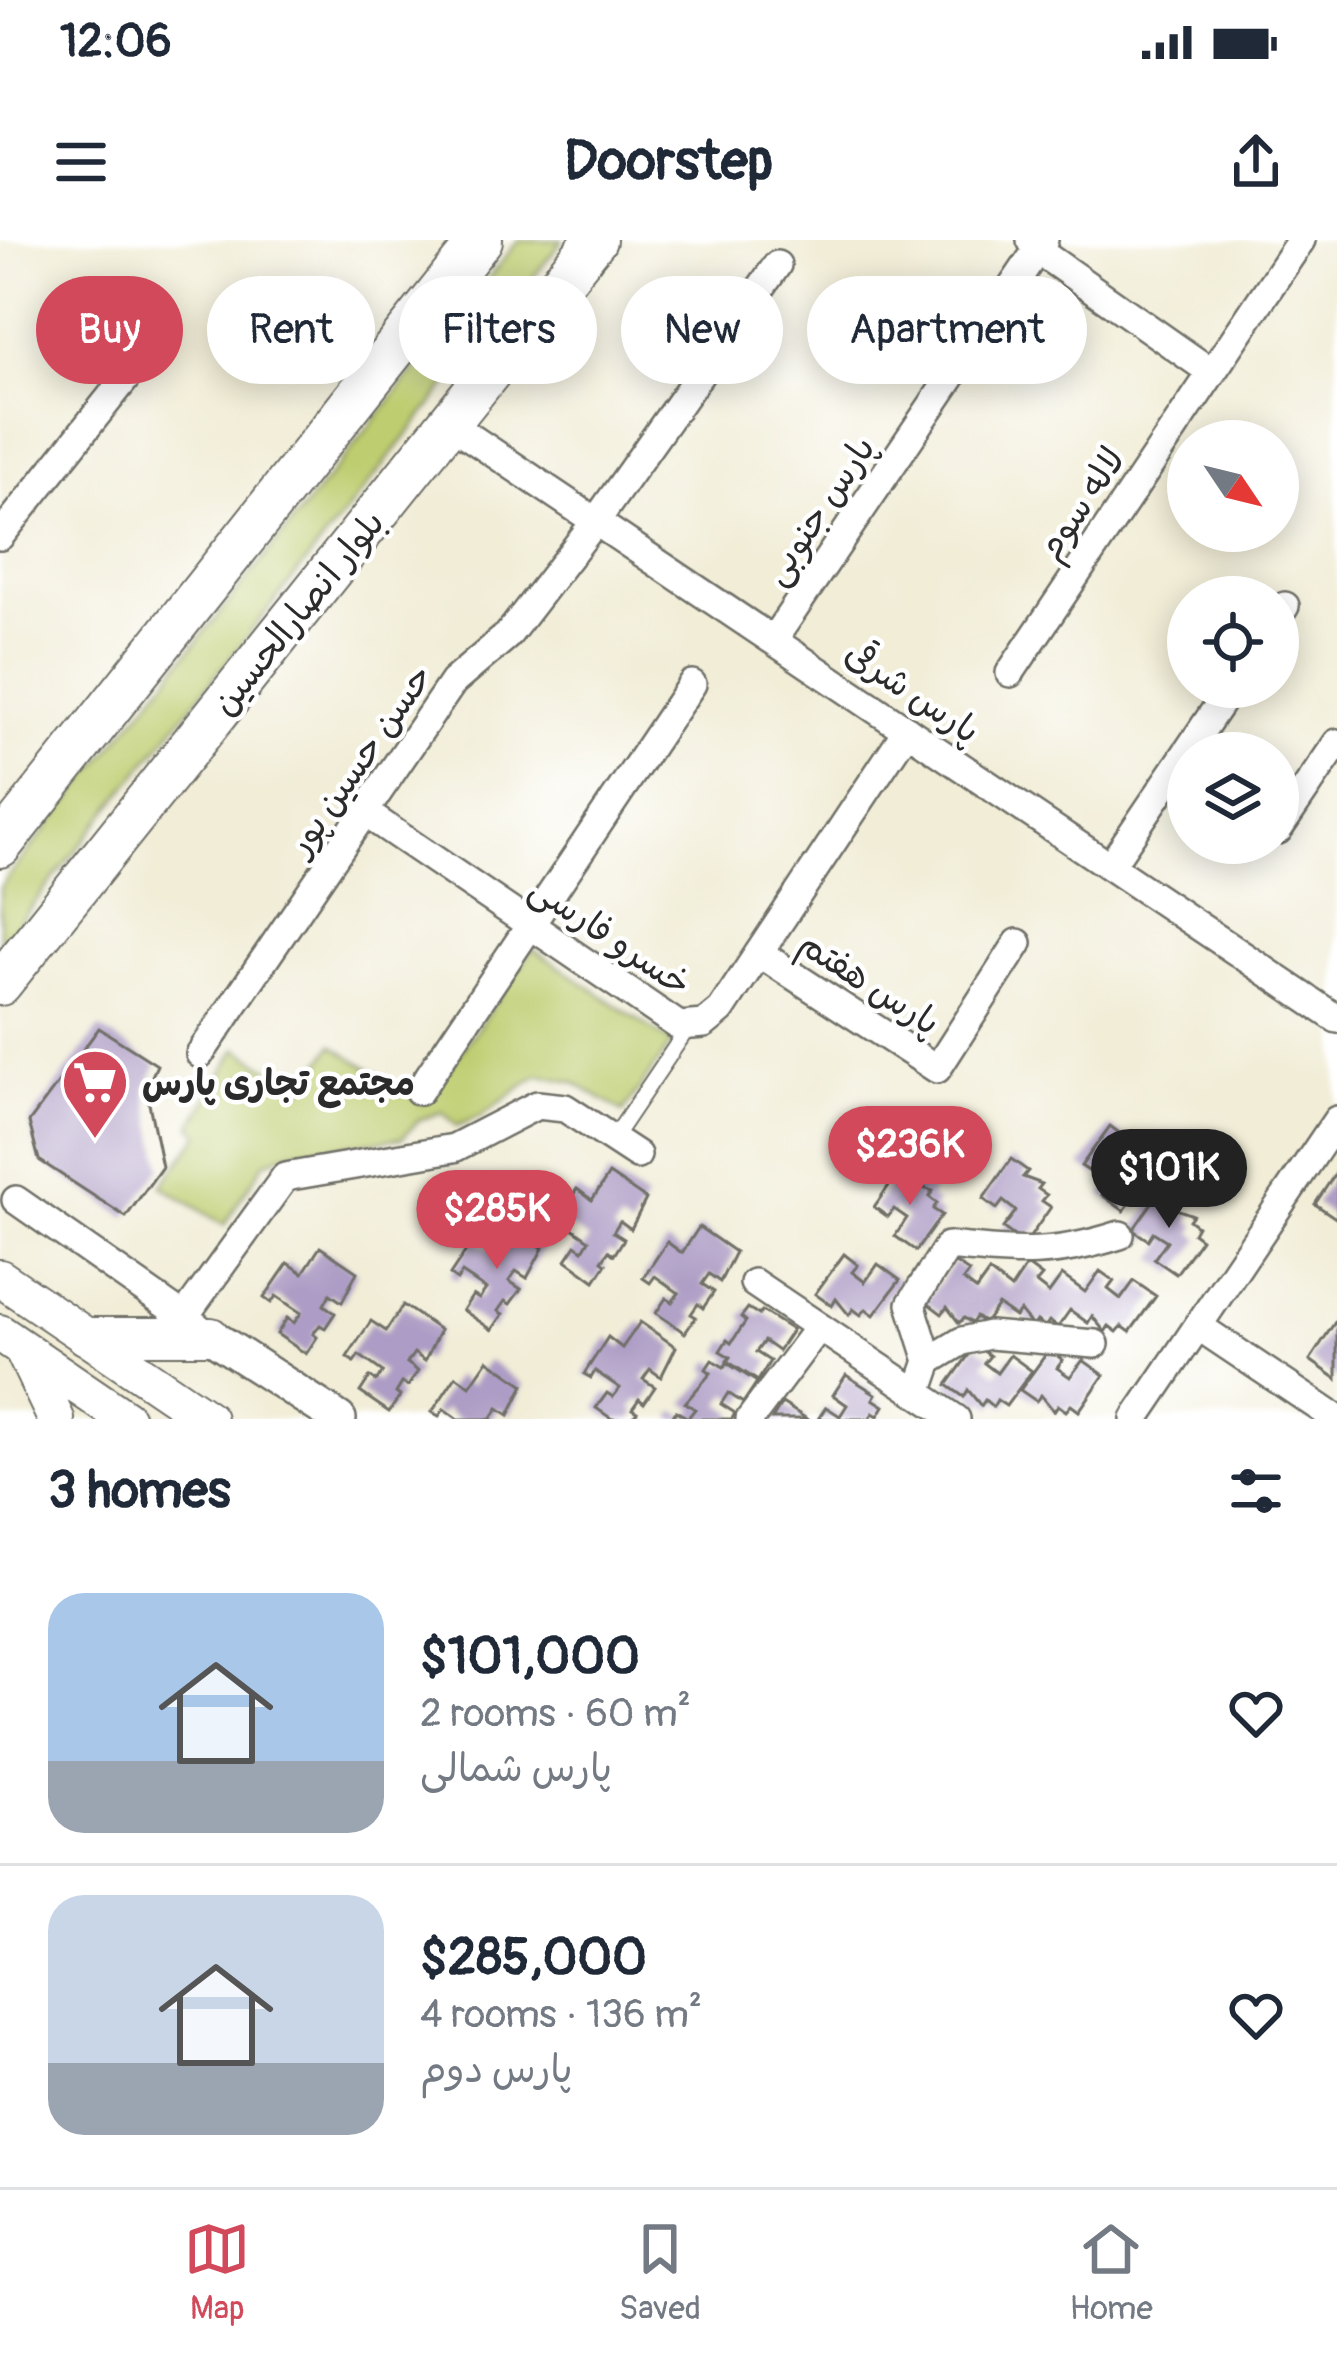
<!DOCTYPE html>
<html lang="en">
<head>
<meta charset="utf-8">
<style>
	:root { --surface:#fff; --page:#f6f6f7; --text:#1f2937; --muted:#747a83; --line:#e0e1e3; --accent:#d1495b }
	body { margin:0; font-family:Pangolin,"Playpen Sans Arabic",sans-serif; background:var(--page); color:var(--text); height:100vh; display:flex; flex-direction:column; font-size:45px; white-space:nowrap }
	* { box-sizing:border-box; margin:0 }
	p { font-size:39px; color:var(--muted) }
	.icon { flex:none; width:66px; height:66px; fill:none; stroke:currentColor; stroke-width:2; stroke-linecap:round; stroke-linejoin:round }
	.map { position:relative; height:1179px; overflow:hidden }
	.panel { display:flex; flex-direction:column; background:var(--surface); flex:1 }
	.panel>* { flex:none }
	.hud { position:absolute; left:36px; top:36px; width:1266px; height:108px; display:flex; gap:24px }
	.needle { width:78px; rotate:125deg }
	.tools { position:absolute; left:1167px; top:180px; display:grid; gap:24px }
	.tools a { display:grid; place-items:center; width:132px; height:132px; border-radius:50%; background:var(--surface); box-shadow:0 6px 30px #0003; font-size:60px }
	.price { position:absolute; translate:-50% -102px; padding:0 27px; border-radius:42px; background:var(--accent); color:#fff; font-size:39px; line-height:78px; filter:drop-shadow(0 3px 6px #0008) }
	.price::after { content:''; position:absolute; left:50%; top:72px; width:36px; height:27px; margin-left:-18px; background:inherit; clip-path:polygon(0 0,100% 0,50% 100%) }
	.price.active { background:#222; color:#fff }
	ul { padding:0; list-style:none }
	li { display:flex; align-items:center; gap:36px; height:300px; padding:0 48px }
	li+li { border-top:3px solid var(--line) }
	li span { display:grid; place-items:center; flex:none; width:336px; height:240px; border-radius:36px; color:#555 }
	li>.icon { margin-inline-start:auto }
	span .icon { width:144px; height:144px; fill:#fffc; stroke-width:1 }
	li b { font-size:51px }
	h2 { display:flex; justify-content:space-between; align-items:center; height:144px; padding:0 48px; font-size:51px }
	.pill { padding:0 42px; border-radius:54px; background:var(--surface); box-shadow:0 6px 30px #0003; font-size:42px; line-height:108px }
	.pill.active { background:var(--accent); color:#fff }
	.status { display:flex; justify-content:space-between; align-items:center; height:84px; padding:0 60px; background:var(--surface); direction:ltr }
	.status svg { height:33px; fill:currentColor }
	header { display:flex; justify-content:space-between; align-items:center; height:156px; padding:0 48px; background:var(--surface); font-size:54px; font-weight:700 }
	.tab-bar { display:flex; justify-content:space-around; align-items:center; height:168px; border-top:3px solid var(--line); background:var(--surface); font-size:33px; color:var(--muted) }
	.tab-bar a { display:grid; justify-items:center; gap:6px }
	.tab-bar .active { color:var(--accent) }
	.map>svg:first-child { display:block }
	.green { fill:#becd70; stroke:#747c4e; stroke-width:3 }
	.building { fill:#ad9cc5 }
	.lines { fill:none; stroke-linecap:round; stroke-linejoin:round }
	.service-casing { stroke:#706f67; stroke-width:18 }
	.minor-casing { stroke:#706f67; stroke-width:32 }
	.tertiary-casing { stroke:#706f67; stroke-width:38 }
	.secondary-casing { stroke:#706f67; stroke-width:40 }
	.primary-casing { stroke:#706f67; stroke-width:46 }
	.service { stroke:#fff; stroke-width:14 }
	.minor { stroke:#fff; stroke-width:27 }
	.tertiary { stroke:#fff; stroke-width:33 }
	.secondary { stroke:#fff; stroke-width:36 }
	.primary { stroke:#fff; stroke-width:42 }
	.labels { text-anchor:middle; stroke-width:9; stroke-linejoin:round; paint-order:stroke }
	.street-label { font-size:36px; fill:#2b2b2b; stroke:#fff }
	.poi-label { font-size:36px; font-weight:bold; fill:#2b2b2b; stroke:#fff; text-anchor:start }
</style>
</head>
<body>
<div class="status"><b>12:06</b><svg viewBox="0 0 49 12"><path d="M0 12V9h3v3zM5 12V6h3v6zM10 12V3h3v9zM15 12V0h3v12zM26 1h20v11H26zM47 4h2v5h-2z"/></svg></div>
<header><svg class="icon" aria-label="menu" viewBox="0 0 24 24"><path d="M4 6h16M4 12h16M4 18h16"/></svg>Doorstep<svg class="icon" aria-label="share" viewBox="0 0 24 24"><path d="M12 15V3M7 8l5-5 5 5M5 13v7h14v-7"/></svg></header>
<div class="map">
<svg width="1337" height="1179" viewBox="0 0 1337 1179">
	<rect width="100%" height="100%" fill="#fff"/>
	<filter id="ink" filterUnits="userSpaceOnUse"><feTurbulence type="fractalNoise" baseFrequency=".00833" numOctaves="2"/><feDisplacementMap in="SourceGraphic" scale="24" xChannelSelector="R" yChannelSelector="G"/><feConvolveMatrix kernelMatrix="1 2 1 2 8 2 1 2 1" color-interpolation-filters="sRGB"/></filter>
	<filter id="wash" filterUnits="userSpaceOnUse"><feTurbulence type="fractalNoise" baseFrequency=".004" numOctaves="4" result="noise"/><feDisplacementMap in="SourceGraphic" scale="48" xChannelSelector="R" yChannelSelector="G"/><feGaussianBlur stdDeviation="2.7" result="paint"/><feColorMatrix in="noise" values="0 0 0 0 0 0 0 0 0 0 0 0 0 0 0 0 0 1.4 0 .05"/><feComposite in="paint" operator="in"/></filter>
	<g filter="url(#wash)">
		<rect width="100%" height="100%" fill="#f1edd7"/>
		<g class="green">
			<path d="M519,0H563L0,706V647Z"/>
			<path d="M533,709L672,803L623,872L573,842L538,835L481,876L457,886L442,872L419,880L402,898L289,912L264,923L224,985L162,946L200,894L192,886L237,808L302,850L333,805L424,864Z"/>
		</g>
		<g id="blocks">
			<g class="building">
				<path d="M99,788L157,825L146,849L162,927L126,977L39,920L29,882Z"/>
				<path d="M1110,886L1126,898L1122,904L1141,911L1136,917L1145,923L1141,928L1149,935L1124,971L1102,955L1115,938L1101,928L1096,936L1081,926Z"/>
				<path d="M1011,919L1028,931L1023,937L1042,944L1038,949L1047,955L1042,961L1051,967L1025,1004L1003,988L1016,971L1003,961L997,969L983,959Z"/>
				<path d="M902,927L919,938L914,945L933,951L929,957L937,963L933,969L942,975L916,1011L895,996L907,978L894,969L888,977L874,967Z"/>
				<path d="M1337,931V979L1315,964Z"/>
				<path d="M609,934L646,959L631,989L620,981L613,992L624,999L614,1015L609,1011L602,1021L606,1024L595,1041L566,1020L576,1005L583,1010L589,1000L565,983L560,990L553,985L577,949L592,960Z"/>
				<path d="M1161,950L1178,961L1173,968L1193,975L1189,980L1197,986L1193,993L1201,999L1176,1034L1154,1019L1167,1001L1153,992L1148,1000L1133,990Z"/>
				<path d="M506,984L543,1008L527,1038L516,1031L509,1041L521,1049L510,1064L505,1061L498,1071L503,1074L492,1090L463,1070L473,1055L479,1059L486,1049L462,1033L457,1040L450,1035L474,999L489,1009Z"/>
				<path d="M699,987L735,1012L720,1042L709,1034L702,1044L714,1052L703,1068L698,1064L691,1074L696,1077L685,1093L656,1073L666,1058L672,1062L679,1053L655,1036L650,1043L643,1038L667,1002L682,1013Z"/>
				<path d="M320,1007L357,1032L342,1062L330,1054L324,1065L335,1073L325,1088L320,1085L313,1094L317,1097L306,1114L277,1094L287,1078L294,1083L301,1073L276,1056L271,1063L264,1058L288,1023L303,1033Z"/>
				<path d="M844,1014L858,1025L852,1032L865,1042L878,1024L900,1040L874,1075L866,1069L861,1075L853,1069L849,1075L836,1059L832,1066L815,1054Z"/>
				<path d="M954,1022L969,1032L963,1040L976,1050L989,1032L1011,1049L1027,1025L1042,1036L1036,1043L1049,1053L1062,1035L1085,1052L1100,1031L1114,1041L1108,1049L1121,1059L1134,1041L1156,1056L1130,1092L1122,1086L1117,1092L1109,1086L1105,1092L1092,1076L1088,1083L1070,1070L1058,1087L1049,1081L1045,1087L1037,1081L1033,1087L1020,1071L1015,1077L998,1065L985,1083L976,1077L972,1083L964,1078L959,1083L947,1067L942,1074L926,1062Z"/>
				<path d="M403,1065L440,1090L425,1121L414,1113L407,1123L418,1131L408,1146L402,1143L396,1153L400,1156L389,1172L360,1152L370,1137L376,1141L383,1132L359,1115L354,1122L347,1117L371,1081L386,1091Z"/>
				<path d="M748,1068L759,1075L762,1071L792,1090L778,1111L764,1101L756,1112L770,1121L758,1141L727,1121L730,1117L720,1111L727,1100L731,1103L746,1081L741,1077Z"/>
				<path d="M1337,1079V1139L1310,1120Z"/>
				<path d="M640,1082L676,1107L661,1137L650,1129L643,1139L655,1147L644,1163L639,1159L632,1169L637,1172L632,1179H612L596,1168L607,1153L613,1157L620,1148L595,1131L591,1138L584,1134L608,1097L622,1108Z"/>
				<path d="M976,1105L990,1116L984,1123L997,1133L1010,1115L1032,1131L1006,1166L997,1160L993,1167L985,1160L981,1166L968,1150L964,1157L947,1145Z"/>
				<path d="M1049,1110L1063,1120L1057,1128L1070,1137L1083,1120L1104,1135L1079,1171L1071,1165L1066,1171L1058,1165L1054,1171L1041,1155L1036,1161L1020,1150Z"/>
				<path d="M488,1120L524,1145L509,1175L498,1168L491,1179H458L444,1169L439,1176L432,1172L456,1136L470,1146Z"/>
				<path d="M712,1120L724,1127L727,1123L757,1142L743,1163L728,1153L721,1164L735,1173L732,1179H671L676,1171L688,1178L691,1174L695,1169L685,1163L711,1133L706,1129Z"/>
				<path d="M846,1135L876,1154L873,1159L884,1166L878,1176L873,1173L869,1179H818L826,1167L840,1176L847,1165L833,1155Z"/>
				<path d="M782,1163L807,1179H772Z"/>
			</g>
		</g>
	</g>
	<g filter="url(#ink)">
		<use href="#blocks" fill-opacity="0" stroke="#706f67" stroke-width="3"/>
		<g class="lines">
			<defs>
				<path id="service" d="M613,899L690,785"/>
				<g id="minor">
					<path d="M1031,0L1037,10L1211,132"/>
					<path d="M449,183L1337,779"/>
					<path d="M0,296L156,100"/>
					<path d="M1278,377L1285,366"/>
					<path d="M773,400L1044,0"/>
					<path d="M1010,433L1301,0"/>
					<path d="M364,572L679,786L704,784L721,770L907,490"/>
					<path d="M1278,590L1337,503"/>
					<path d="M1110,626L1231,447"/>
					<path d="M759,713L937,829L1018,703"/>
					<path d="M200,814L453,442L508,395L596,281L777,25"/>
					<path d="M419,851L692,444"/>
					<path d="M16,960L198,1087"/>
					<path d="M754,1043L956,1179"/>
					<path d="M184,1077L285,937L454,908L537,865L565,868L637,915"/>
					<path d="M1198,1086L1337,1179"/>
					<path d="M929,1121L962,1101L989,1095L1095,1104"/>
					<path d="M918,1153L929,1121L911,1064L948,1006C1018,1013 1051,1017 1120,995"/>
					<path d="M750,1179L819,1087"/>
					<path d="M1135,1179L1337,880"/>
				</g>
				<path id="tertiary" d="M211,1096L339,1179"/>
				<g id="secondary">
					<path d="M0,1038L208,1179"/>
					<path d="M0,1093L126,1179"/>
					<path d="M85,1096H211"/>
					<path d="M24,1112L56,1179"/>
				</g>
				<g id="primary">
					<path d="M0,606L481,0"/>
					<path d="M0,744L595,0"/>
				</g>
			</defs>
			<use href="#service" class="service-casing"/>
			<use href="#minor" class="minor-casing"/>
			<use href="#tertiary" class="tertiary-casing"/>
			<use href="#secondary" class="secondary-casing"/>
			<use href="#primary" class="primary-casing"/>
			<use href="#service" class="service"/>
			<use href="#minor" class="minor"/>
			<use href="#tertiary" class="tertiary"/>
			<use href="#secondary" class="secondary"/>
			<use href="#primary" class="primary"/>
		</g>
	</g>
	<defs>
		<symbol id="supermarket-pin" viewBox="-11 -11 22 30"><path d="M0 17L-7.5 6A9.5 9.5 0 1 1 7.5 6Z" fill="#d1495b" stroke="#fff"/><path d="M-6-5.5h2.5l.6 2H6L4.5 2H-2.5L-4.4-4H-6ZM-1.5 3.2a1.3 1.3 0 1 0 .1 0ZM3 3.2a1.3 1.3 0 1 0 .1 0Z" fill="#fff"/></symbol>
	</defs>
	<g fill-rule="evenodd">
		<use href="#supermarket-pin" x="57" y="804" width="76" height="104"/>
	</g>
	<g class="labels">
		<g class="street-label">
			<text transform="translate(1080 263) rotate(-56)" y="13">لاله سوم</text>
			<text transform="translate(818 270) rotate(-56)" y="13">پارس جنوبی</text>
			<text transform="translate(297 372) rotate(-51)" y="13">بلوار انصارالحسین</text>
			<text transform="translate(913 451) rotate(34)" y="13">پارس شرقی</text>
			<text transform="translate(359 519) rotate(-55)" y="13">حسن حسین پور</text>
			<text transform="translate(611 695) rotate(34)" y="13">خسرو فارسی</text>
			<text transform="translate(870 742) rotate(33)" y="13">پارس هفتم</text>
		</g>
		<g class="poi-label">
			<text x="142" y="855">مجتمع تجاری پارس</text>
		</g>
	</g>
</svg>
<div class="tools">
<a><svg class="needle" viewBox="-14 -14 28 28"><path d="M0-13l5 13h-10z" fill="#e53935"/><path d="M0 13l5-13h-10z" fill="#747a83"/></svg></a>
<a><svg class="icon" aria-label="locate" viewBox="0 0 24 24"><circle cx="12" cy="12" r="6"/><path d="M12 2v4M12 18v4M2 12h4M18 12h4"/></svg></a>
<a><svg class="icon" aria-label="layers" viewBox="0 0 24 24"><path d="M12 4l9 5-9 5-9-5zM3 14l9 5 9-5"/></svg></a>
</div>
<b class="price" style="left:910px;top:968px">$236K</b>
<b class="price active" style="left:1169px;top:991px">$101K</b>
<b class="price" style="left:497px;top:1032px">$285K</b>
<div class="hud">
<a class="pill active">Buy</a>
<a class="pill">Rent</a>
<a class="pill">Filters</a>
<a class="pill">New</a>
<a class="pill">Apartment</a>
</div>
</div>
<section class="panel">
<h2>3 homes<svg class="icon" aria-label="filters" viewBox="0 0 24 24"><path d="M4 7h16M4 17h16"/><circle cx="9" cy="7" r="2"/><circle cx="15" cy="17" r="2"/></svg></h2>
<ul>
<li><span style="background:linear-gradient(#a9c7e8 70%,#9aa5b1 0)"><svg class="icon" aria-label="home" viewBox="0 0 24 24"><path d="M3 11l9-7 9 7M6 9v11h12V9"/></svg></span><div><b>$101,000</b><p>2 rooms · 60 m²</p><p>پارس شمالی</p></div><svg class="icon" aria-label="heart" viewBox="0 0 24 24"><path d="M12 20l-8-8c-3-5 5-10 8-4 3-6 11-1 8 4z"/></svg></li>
<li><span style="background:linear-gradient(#c9d6e8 70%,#9aa5b1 0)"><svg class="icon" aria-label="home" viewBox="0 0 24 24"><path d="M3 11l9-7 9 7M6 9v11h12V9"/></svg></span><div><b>$285,000</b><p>4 rooms · 136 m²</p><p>پارس دوم</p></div><svg class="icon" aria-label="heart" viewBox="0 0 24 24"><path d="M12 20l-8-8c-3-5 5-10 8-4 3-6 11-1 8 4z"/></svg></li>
</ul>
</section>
<nav class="tab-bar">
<a class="active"><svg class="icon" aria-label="map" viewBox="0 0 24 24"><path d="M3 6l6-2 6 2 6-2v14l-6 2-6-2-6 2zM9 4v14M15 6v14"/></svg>Map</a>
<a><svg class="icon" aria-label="saved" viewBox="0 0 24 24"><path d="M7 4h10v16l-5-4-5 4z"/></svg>Saved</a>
<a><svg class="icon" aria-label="home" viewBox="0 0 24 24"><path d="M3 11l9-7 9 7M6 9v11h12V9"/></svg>Home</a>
</nav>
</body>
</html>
